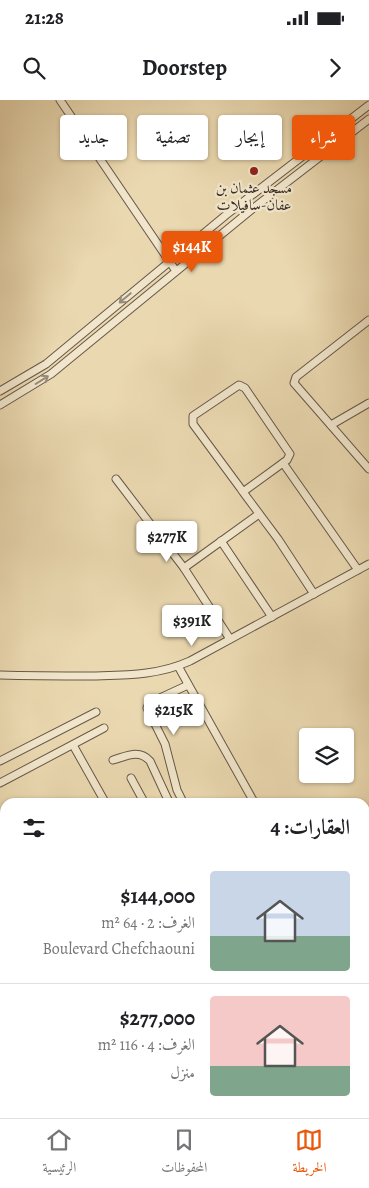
<!DOCTYPE html>
<html lang="ar">
<head>
<meta charset="utf-8">
<style>
	:root { --surface:#fff; --page:#f2f2f2; --text:#202124; --muted:#757577; --line:#e0e0e0; --accent:#ea580c }
	body { margin:0; font-family:Alegreya,Amiri,serif; background:var(--page); color:var(--text); direction:rtl; height:100vh; display:flex; flex-direction:column; font-size:19px; white-space:nowrap }
	* { box-sizing:border-box; margin:0 }
	p { font-size:16px; color:var(--muted) }
	.icon { flex:none; width:28px; height:28px; fill:none; stroke:currentColor; stroke-width:2; stroke-linecap:round; stroke-linejoin:round }
	.map { position:relative; flex:1; overflow:hidden; direction:ltr }
	.panel { position:absolute; left:0px; top:698px; width:370px; height:321px; display:flex; flex-direction:column; background:var(--surface); border-radius:15px 15px 0 0; box-shadow:0 1px 4px #0004; direction:rtl }
	.panel>* { flex:none }
	.guide { position:absolute; left:15px; top:15px; width:340px; height:45px; direction:rtl; display:flex; gap:10px }
	.buttons { position:absolute; left:299px; top:628px; display:grid; gap:10px }
	.buttons a { display:grid; place-items:center; width:55px; height:55px; border-radius:5px; background:var(--surface); box-shadow:0 1px 4px #0004; font-size:25px }
	.price { position:absolute; translate:-50% -42px; padding:0 11px; border-radius:5px; background:#fff; color:#222; font-size:16px; line-height:32px; filter:drop-shadow(0 1px 2px #0008) }
	.price::after { content:''; position:absolute; left:50%; top:30px; width:15px; height:11px; margin-left:-8px; background:inherit; clip-path:polygon(0 0,100% 0,50% 100%) }
	.price.current { background:var(--accent); color:#fff }
	ul { padding:0; list-style:none }
	li { display:flex; align-items:center; gap:15px; height:125px; padding:0 20px }
	li+li { border-top:1px solid var(--line) }
	li span { display:grid; place-items:center; flex:none; width:140px; height:100px; border-radius:5px; color:#555 }
	li>.icon { margin-inline-start:auto }
	span .icon { width:60px; height:60px; fill:#fffc; stroke-width:1 }
	li b { font-size:21px }
	h2 { display:flex; justify-content:space-between; align-items:center; height:60px; padding:0 20px; font-size:21px }
	.tag { padding:0 18px; border-radius:5px; background:var(--surface); box-shadow:0 1px 4px #0004; font-size:18px; line-height:45px }
	.tag.current { background:var(--accent); color:#fff }
	.status { display:flex; justify-content:space-between; align-items:center; height:35px; padding:0 25px; background:var(--surface); direction:ltr }
	.status svg { height:14px; fill:currentColor }
	header { display:flex; justify-content:space-between; align-items:center; height:65px; padding:0 20px; background:var(--surface); font-size:22px; font-weight:700 }
	.dock { display:flex; justify-content:space-around; align-items:center; height:70px; border-top:1px solid var(--line); background:var(--surface); font-size:14px; color:var(--muted) }
	.dock a { display:grid; justify-items:center; gap:2px }
	.dock .current { color:var(--accent) }
	.map>svg:first-child { display:block }
	.lines { fill:none; stroke-linecap:round; stroke-linejoin:round }
	.minor-casing { stroke:#675848; stroke-width:9 }
	.minor { stroke:#f1e6cc; stroke-width:7 }
	.oneway { stroke:#968a79 }
	.poi-dot { fill:#8f2418; stroke:#f1e6cc; stroke-width:2 }
	.labels { text-anchor:middle; stroke-width:4.5; stroke-linejoin:round; paint-order:stroke }
	.poi-label { font-size:15px; fill:#3b2e26; stroke:#f1e6cc }
</style>
</head>
<body>
<div class="status"><b>21:28</b><svg viewBox="0 0 49 12"><path d="M0 12V9h3v3zM5 12V6h3v6zM10 12V3h3v9zM15 12V0h3v12zM26 1h20v11H26zM47 4h2v5h-2z"/></svg></div>
<header><svg class="icon" aria-label="forward" viewBox="0 0 24 24"><path d="M9 5l7 7-7 7"/></svg>Doorstep<svg class="icon" aria-label="search" viewBox="0 0 24 24"><circle cx="10" cy="10" r="6"/><path d="M15 15l6 6"/></svg></header>
<div class="map">
<svg width="369" height="1018" viewBox="0 0 369 1018">
	<rect width="100%" height="100%" fill="#ead8b0"/>
	<filter id="stains"><feTurbulence type="fractalNoise" baseFrequency=".004" numOctaves="4"/><feColorMatrix values="0 0 0 0 .2 0 0 0 0 .09 0 0 0 0 .02 0 0 0 .5 -.17"/></filter>
	<radialGradient id="worn" r=".72"><stop offset=".6" stop-color="#630" stop-opacity="0"/><stop offset="1" stop-color="#630" stop-opacity=".3"/></radialGradient>
	<g class="lines">
		<defs>
			<g id="minor">
				<path d="M60,0L176,171"/>
				<path d="M369,220L296,277L294,283L369,369"/>
				<path d="M0,291L46,264L226,115L369,5"/>
				<path d="M0,305L51,274L251,110L369,19"/>
				<path d="M331,325L369,303"/>
				<path d="M283,363L358,470"/>
				<path d="M116,379L184,468L230,539"/>
				<path d="M243,392L287,360L290,354L245,288L239,285L193,316V324L241,389L243,392L278,439L314,494"/>
				<path d="M221,441L272,517"/>
				<path d="M184,468L259,414"/>
				<path d="M178,566L254,702"/>
				<path d="M0,575C32,576 64,576 96,576C128,575 159,575 190,561L369,464"/>
				<path d="M73,645L105,702"/>
				<path d="M113,660C127,656 139,649 150,661L169,702"/>
				<path d="M0,661L96,612"/>
				<path d="M131,678L144,702"/>
				<path d="M0,683L104,628"/>
				<path d="M183,702L177,690L165,644L147,608L149,603L188,585"/>
				<path d="M0,792L2,901H5"/>
				<path d="M365,906L369,914"/>
				<path d="M365,988L369,986"/>
				<path d="M161,1014L164,1018"/>
				<path d="M192,1014L195,1018"/>
				<path d="M262,1014L264,1018"/>
				<path d="M306,1018L314,1014"/>
			</g>
		</defs>
		<use href="#minor" class="minor-casing"/>
		<use href="#minor" class="minor"/>
	</g>
	<defs><path id="oneway-shaft" d="M-6 0H5M1.5-3L5.5 0L1.5 3" fill="none" stroke-width="1.6" stroke-linecap="round" stroke-linejoin="round" transform="scale(1.25)"/></defs>
	<g class="oneway">
		<use href="#oneway-shaft" transform="translate(125 198) rotate(140)"/>
		<use href="#oneway-shaft" transform="translate(42 280) rotate(-32)"/>
	</g>
	<circle class="poi-dot" cx="254" cy="71" r="5"/>
	<g class="labels">
		<g class="poi-label">
			<text x="254" y="93">مسجد عثمان بن<tspan x="254" dy="17">عفان-سافيلات</tspan></text>
		</g>
	</g>
	<rect width="100%" height="100%" filter="url(#stains)"/>
	<rect width="100%" height="100%" fill="url(#worn)"/>
</svg>
<div class="buttons">
<a><svg class="icon" aria-label="layers" viewBox="0 0 24 24"><path d="M12 4l9 5-9 5-9-5zM3 14l9 5 9-5"/></svg></a>
</div>
<b class="price current" style="left:192px;top:173px">$144K</b>
<b class="price" style="left:167px;top:463px">$277K</b>
<b class="price" style="left:192px;top:547px">$391K</b>
<b class="price" style="left:174px;top:636px">$215K</b>
<div class="guide">
<a class="tag current">شراء</a>
<a class="tag">إيجار</a>
<a class="tag">تصفية</a>
<a class="tag">جديد</a>
</div>
<section class="panel">
<h2>العقارات: 4<svg class="icon" aria-label="filters" viewBox="0 0 24 24"><path d="M4 7h16M4 17h16"/><circle cx="9" cy="7" r="2"/><circle cx="15" cy="17" r="2"/></svg></h2>
<ul>
<li><span style="background:linear-gradient(#c9d6e8 65%,#7fa58c 0)"><svg class="icon" aria-label="home" viewBox="0 0 24 24"><path d="M3 11l9-7 9 7M6 9v11h12V9"/></svg></span><div><b>$144,000</b><p>الغرف: 2 · 64 m²</p><p>Boulevard Chefchaouni</p></div></li>
<li><span style="background:linear-gradient(#f6c9c9 70%,#7fa58c 0)"><svg class="icon" aria-label="home" viewBox="0 0 24 24"><path d="M3 11l9-7 9 7M6 9v11h12V9"/></svg></span><div><b>$277,000</b><p>الغرف: 4 · 116 m²</p><p>منزل</p></div></li>
</ul>
</section>
</div>
<nav class="dock">
<a class="current"><svg class="icon" aria-label="map" viewBox="0 0 24 24"><path d="M3 6l6-2 6 2 6-2v14l-6 2-6-2-6 2zM9 4v14M15 6v14"/></svg>الخريطة</a>
<a><svg class="icon" aria-label="saved" viewBox="0 0 24 24"><path d="M7 4h10v16l-5-4-5 4z"/></svg>المحفوظات</a>
<a><svg class="icon" aria-label="home" viewBox="0 0 24 24"><path d="M3 11l9-7 9 7M6 9v11h12V9"/></svg>الرئيسية</a>
</nav>
</body>
</html>
